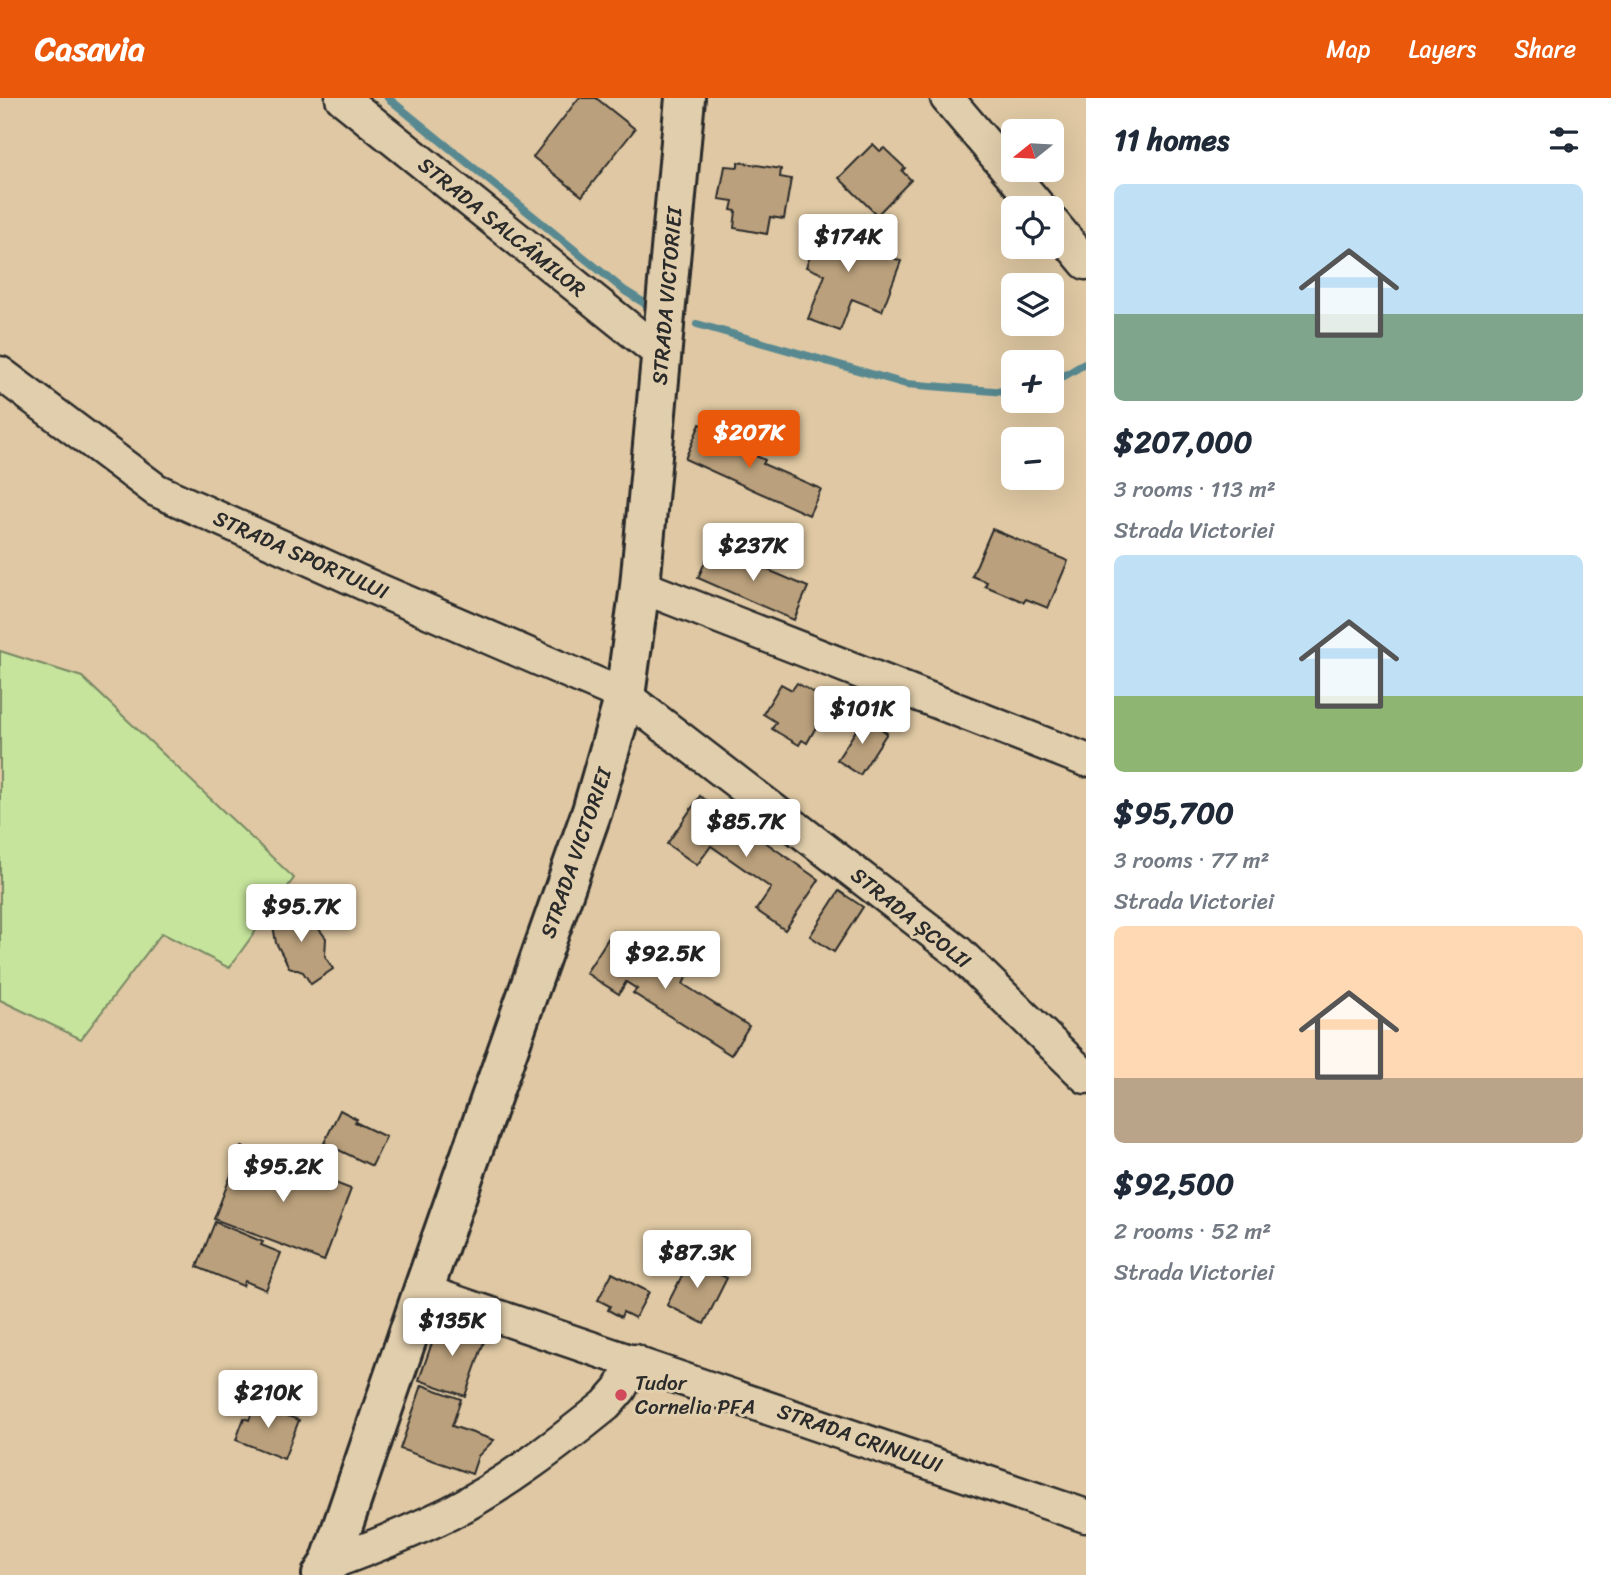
<!DOCTYPE html>
<html lang="en">
<head>
<meta charset="utf-8">
<style>
	:root { --surface:#fff; --page:#f6f6f7; --text:#1f2937; --muted:#747a83; --accent:#ea580c }
	body { margin:0; font-family:Sriracha,sans-serif; background:var(--page); color:var(--text); height:100vh; display:flex; flex-direction:column; font-size:26px; white-space:nowrap }
	* { box-sizing:border-box; margin:0 }
	p { font-size:23px; color:var(--muted) }
	.icon { flex:none; width:38px; height:38px; fill:none; stroke:currentColor; stroke-width:2; stroke-linecap:round; stroke-linejoin:round }
	.map { position:relative; flex:1; overflow:hidden }
	.drawer { display:flex; flex-direction:column; background:var(--surface); width:525px }
	.drawer>* { flex:none }
	.needle { width:46px; rotate:252deg }
	.controls { position:absolute; left:1001px; top:21px; display:grid; gap:14px }
	.controls a { display:grid; place-items:center; width:63px; height:63px; border-radius:10px; background:var(--surface); box-shadow:0 7px 28px #0002; font-size:35px }
	.price { position:absolute; translate:-50% -60px; padding:0 16px; border-radius:7px; background:#fff; color:#222; font-size:23px; line-height:46px; filter:drop-shadow(0 2px 4px #0008) }
	.price::after { content:''; position:absolute; left:50%; top:42px; width:21px; height:16px; margin-left:-10px; background:inherit; clip-path:polygon(0 0,100% 0,50% 100%) }
	.price.active { background:var(--accent); color:#fff }
	ul { padding:0; list-style:none }
	li { display:grid; align-content:center; gap:14px; height:371px; padding:0 28px }
	li span { display:grid; place-items:center; height:217px; border-radius:10px; color:#555 }
	li>.icon { margin-inline-start:auto }
	span .icon { width:126px; height:126px; fill:#fffc; stroke-width:1 }
	li b { font-size:30px }
	h2 { display:flex; justify-content:space-between; align-items:center; height:84px; padding:0 28px; font-size:30px }
	header { display:flex; align-items:center; gap:42px; box-sizing:border-box; height:98px; padding:0 35px; background:var(--accent); color:#fff }
	header strong { font-size:33px }
	nav { display:flex; gap:38px; margin-inline-start:auto; font-size:24px }
	main { display:flex; flex:1; min-height:0 }
	.map>svg:first-child { display:block }
	.green { fill:#c6e49c; stroke:#788864; stroke-width:2 }
	.lines { fill:none; stroke-linecap:round; stroke-linejoin:round }
	.stream { stroke:#598991; stroke-width:8 }
	.building { fill:#baa07b; stroke:#2b2b2b; stroke-width:2 }
	.street-casing { stroke:#2b2b2b; stroke-width:37 }
	.secondary-casing { stroke:#2b2b2b; stroke-width:44 }
	.street { stroke:#e1ceac; stroke-width:32 }
	.secondary { stroke:#e1ceac; stroke-width:38 }
	.poi-dot { fill:#d1495b; stroke:#e1ceac; stroke-width:2.5 }
	.labels { text-anchor:middle; stroke-width:6; stroke-linejoin:round; paint-order:stroke }
	.street-label { font-size:21px; fill:#2b2b2b; stroke:#e1ceac }
	.poi-label { font-size:21px; fill:#2b2b2b; stroke:#e1ceac; text-anchor:start }
</style>
</head>
<body>
<header>
<strong>Casavia</strong>
<nav><a>Map</a><a>Layers</a><a>Share</a></nav>
</header>
<main>
<div class="map">
<svg width="1086" height="1477" viewBox="0 0 1086 1477">
	<rect width="100%" height="100%" fill="#dfc8a3"/>
	<filter id="ink" filterUnits="userSpaceOnUse"><feTurbulence type="fractalNoise" baseFrequency=".0143" numOctaves="2"/><feDisplacementMap in="SourceGraphic" scale="14" xChannelSelector="R" yChannelSelector="G"/><feConvolveMatrix kernelMatrix="1 2 1 2 8 2 1 2 1" color-interpolation-filters="sRGB"/></filter>
	<g filter="url(#ink)">
		<path class="green" d="M0,553L82,579L294,780L229,870L162,835L81,941L0,902Z"/>
		<g class="lines">
			<g class="stream">
				<path d="M388,0L625,193L649,208"/>
				<path d="M697,226L906,286L1006,294L1013,292"/>
				<path d="M1052,283L1059,281L1086,265"/>
			</g>
		</g>
		<g class="building">
			<path d="M579,0H596L635,31L582,98L533,59Z"/>
			<path d="M873,46L880,53L884,50L905,70L902,73L911,82L877,117L839,80Z"/>
			<path d="M738,64L781,71L780,79L791,81L784,121L770,119L767,136L734,130L736,113L731,112L733,103L719,101L725,68L738,69Z"/>
			<path d="M825,120L850,130L848,136L877,147L875,153L901,163L882,213L852,201L840,233L808,221L825,177L806,169Z"/>
			<path d="M700,326L735,341L732,347L765,362L763,366L821,391L809,417L685,361Z"/>
			<path d="M992,431L1068,463L1048,510L1026,501L1024,504L985,488L987,484L972,478Z"/>
			<path d="M712,448L808,489L794,522L698,480Z"/>
			<path d="M797,585L823,600L821,604L828,608L807,645L802,642L799,647L772,631L776,624L763,616L781,586L792,592Z"/>
			<path d="M864,620L887,635L860,677L837,662Z"/>
			<path d="M700,698L819,782L785,832L756,812L771,790L711,748L697,767L667,746Z"/>
			<path d="M839,793L863,809L834,854L810,838Z"/>
			<path d="M284,810L311,821L326,840L325,858L333,871L311,886L303,874L289,869L276,845L272,821Z"/>
			<path d="M613,833L641,851L644,845L660,854L657,859L687,878L683,886L749,928L731,957L633,895L637,891L626,884L619,896L586,875Z"/>
			<path d="M340,1012L357,1021L355,1024L386,1039L372,1068L324,1045Z"/>
			<path d="M242,1049L351,1091L324,1163L214,1121Z"/>
			<path d="M215,1124L263,1144L261,1147L281,1155L266,1192L245,1183L243,1188L197,1169Z"/>
			<path d="M693,1156L709,1164L706,1170L727,1180L704,1226L667,1207Z"/>
			<path d="M612,1175L649,1194L635,1220L623,1214L621,1219L608,1212L610,1208L598,1202Z"/>
			<path d="M440,1222L486,1238L465,1298L419,1282Z"/>
			<path d="M422,1287L461,1301L452,1328L494,1342L478,1358L472,1376L400,1351Z"/>
			<path d="M257,1301L283,1311L282,1316L299,1322L284,1361L236,1342L244,1320L249,1322Z"/>
		</g>
		<g class="lines">
			<defs>
				<g id="street">
					<path d="M342,0L662,257"/>
					<path d="M947,0L1040,110"/>
					<path d="M1052,124L1086,165"/>
					<path d="M0,275L156,392L367,487L625,598L958,854L1086,979"/>
					<path d="M640,488L1086,662"/>
					<path d="M423,1193L1086,1418"/>
					<path d="M330,1465C371,1450 411,1434 450,1415C506,1386 558,1346 606,1307L620,1291L635,1263"/>
				</g>
				<path id="secondary" d="M322,1477L330,1465L423,1193L592,713L625,598L640,488L685,0"/>
			</defs>
			<use href="#street" class="street-casing"/>
			<use href="#secondary" class="secondary-casing"/>
			<use href="#street" class="street"/>
			<use href="#secondary" class="secondary"/>
		</g>
	</g>
	<circle class="poi-dot" cx="621" cy="1297" r="7"/>
	<g class="labels">
		<g class="street-label">
			<text transform="translate(502 129) rotate(39)" y="7">STRADA SALCÂMILOR</text>
			<text transform="translate(667 198) rotate(-85)" y="7">STRADA VICTORIEI</text>
			<text transform="translate(301 457) rotate(24)" y="7">STRADA SPORTULUI</text>
			<text transform="translate(576 755) rotate(-71)" y="7">STRADA VICTORIEI</text>
			<text transform="translate(911 820) rotate(39)" y="7">STRADA ȘCOLII</text>
			<text transform="translate(860 1340) rotate(19)" y="7">STRADA CRINULUI</text>
		</g>
		<g class="poi-label">
			<text x="635" y="1292">Tudor<tspan x="635" dy="24">Cornelia PFA</tspan></text>
		</g>
	</g>
</svg>
<div class="controls">
<a><svg class="needle" viewBox="-14 -14 28 28"><path d="M0-13l5 13h-10z" fill="#e53935"/><path d="M0 13l5-13h-10z" fill="#747a83"/></svg></a>
<a><svg class="icon" aria-label="locate" viewBox="0 0 24 24"><circle cx="12" cy="12" r="6"/><path d="M12 2v4M12 18v4M2 12h4M18 12h4"/></svg></a>
<a><svg class="icon" aria-label="layers" viewBox="0 0 24 24"><path d="M12 4l9 5-9 5-9-5zM3 14l9 5 9-5"/></svg></a>
<a>+</a>
<a>−</a>
</div>
<b class="price" style="left:848px;top:176px">$174K</b>
<b class="price active" style="left:749px;top:372px">$207K</b>
<b class="price" style="left:753px;top:485px">$237K</b>
<b class="price" style="left:862px;top:648px">$101K</b>
<b class="price" style="left:746px;top:761px">$85.7K</b>
<b class="price" style="left:301px;top:846px">$95.7K</b>
<b class="price" style="left:665px;top:893px">$92.5K</b>
<b class="price" style="left:283px;top:1106px">$95.2K</b>
<b class="price" style="left:697px;top:1192px">$87.3K</b>
<b class="price" style="left:452px;top:1260px">$135K</b>
<b class="price" style="left:268px;top:1332px">$210K</b>
</div>
<section class="drawer">
<h2>11 homes<svg class="icon" aria-label="filters" viewBox="0 0 24 24"><path d="M4 7h16M4 17h16"/><circle cx="9" cy="7" r="2"/><circle cx="15" cy="17" r="2"/></svg></h2>
<ul>
<li><span style="background:linear-gradient(#bfe0f5 60%,#7fa58c 0)"><svg class="icon" aria-label="home" viewBox="0 0 24 24"><path d="M3 11l9-7 9 7M6 9v11h12V9"/></svg></span><div><b>$207,000</b><p>3 rooms · 113 m²</p><p>Strada Victoriei</p></div></li>
<li><span style="background:linear-gradient(#bfe0f5 65%,#8fb573 0)"><svg class="icon" aria-label="home" viewBox="0 0 24 24"><path d="M3 11l9-7 9 7M6 9v11h12V9"/></svg></span><div><b>$95,700</b><p>3 rooms · 77 m²</p><p>Strada Victoriei</p></div></li>
<li><span style="background:linear-gradient(#ffd9b3 70%,#b9a48a 0)"><svg class="icon" aria-label="home" viewBox="0 0 24 24"><path d="M3 11l9-7 9 7M6 9v11h12V9"/></svg></span><div><b>$92,500</b><p>2 rooms · 52 m²</p><p>Strada Victoriei</p></div></li>
</ul>
</section>
</main>
</body>
</html>
